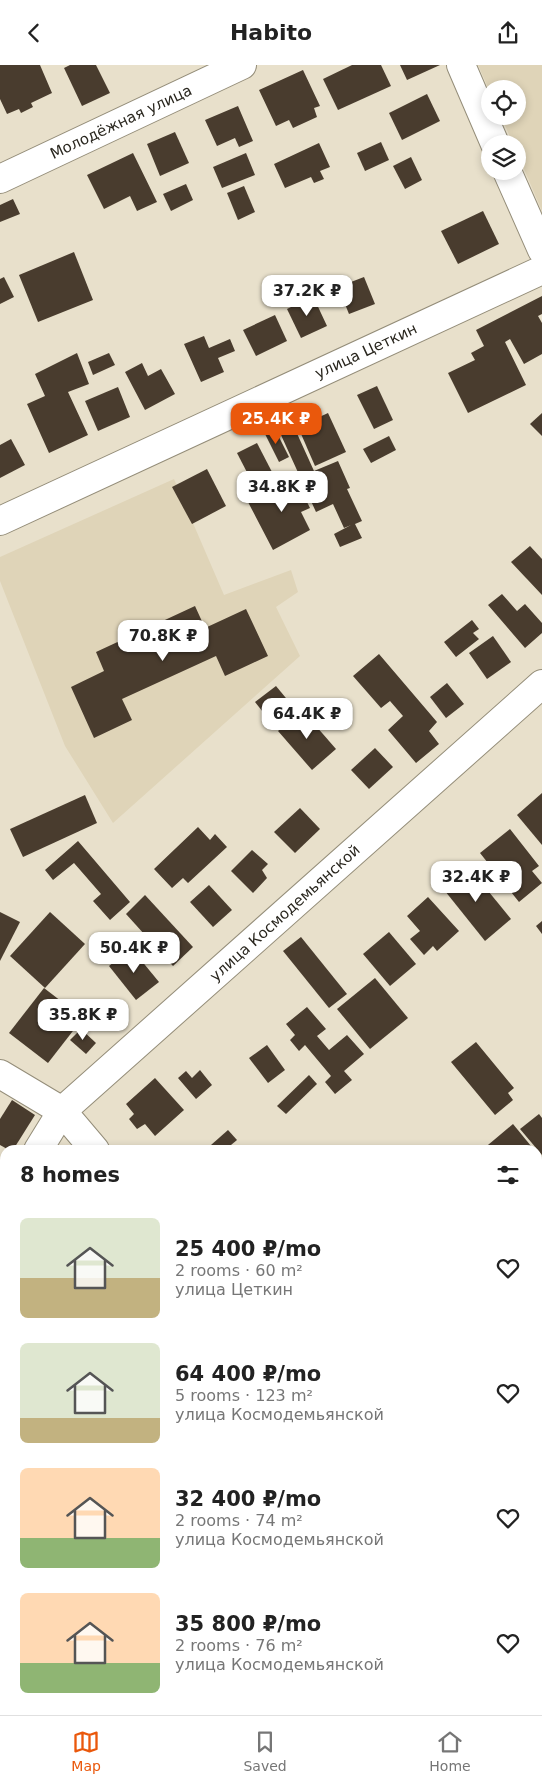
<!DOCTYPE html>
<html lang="en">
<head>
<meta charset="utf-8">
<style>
	:root { --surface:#fff; --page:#f2f2f2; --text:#222; --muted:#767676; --line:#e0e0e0; --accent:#ea580c }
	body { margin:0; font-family:"DejaVu Sans",sans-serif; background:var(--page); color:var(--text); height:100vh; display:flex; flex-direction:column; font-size:19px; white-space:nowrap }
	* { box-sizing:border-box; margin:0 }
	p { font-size:16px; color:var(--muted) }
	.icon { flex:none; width:28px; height:28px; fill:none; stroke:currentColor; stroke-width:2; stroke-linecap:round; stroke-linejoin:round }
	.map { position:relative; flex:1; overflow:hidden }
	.sheet { position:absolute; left:0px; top:1080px; width:542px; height:570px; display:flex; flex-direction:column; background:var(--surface); border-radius:15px 15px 0 0; box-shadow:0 2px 8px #0003 }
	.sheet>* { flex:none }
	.controls { position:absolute; left:481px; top:15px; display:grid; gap:10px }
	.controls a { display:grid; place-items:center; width:45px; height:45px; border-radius:50%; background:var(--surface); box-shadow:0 2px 8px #0003; font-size:25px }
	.price { position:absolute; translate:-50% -42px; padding:0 11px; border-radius:10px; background:#fff; color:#222; font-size:16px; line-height:32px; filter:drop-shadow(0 1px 2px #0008) }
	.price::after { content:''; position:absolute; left:50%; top:30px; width:15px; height:11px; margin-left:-8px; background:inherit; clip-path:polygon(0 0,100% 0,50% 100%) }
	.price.selected { background:var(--accent); color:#fff }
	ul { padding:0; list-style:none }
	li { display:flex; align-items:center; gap:15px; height:125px; padding:0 20px }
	li span { display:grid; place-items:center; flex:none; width:140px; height:100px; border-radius:8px; color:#555 }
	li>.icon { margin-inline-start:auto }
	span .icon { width:60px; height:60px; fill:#fffc; stroke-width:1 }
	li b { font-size:21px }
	h2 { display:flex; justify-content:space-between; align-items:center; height:60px; padding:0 20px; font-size:21px }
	header { display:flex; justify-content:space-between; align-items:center; height:65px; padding:0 20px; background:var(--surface); font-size:22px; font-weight:700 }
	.dock { display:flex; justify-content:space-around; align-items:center; height:70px; border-top:1px solid var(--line); background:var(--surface); font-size:14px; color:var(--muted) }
	.dock a { display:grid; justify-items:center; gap:2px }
	.dock .selected { color:var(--accent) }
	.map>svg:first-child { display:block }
	.built { fill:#dfd4b8 }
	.building { fill:#493c2e }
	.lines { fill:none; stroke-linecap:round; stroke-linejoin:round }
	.minor-casing { stroke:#948d79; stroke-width:30 }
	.minor { stroke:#fff; stroke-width:28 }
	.labels { text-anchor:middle; stroke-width:5; stroke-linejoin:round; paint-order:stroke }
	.street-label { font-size:15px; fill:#29261e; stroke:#fff }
</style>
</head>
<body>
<header><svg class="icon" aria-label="back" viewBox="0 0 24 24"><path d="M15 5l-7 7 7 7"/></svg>Habito<svg class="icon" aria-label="share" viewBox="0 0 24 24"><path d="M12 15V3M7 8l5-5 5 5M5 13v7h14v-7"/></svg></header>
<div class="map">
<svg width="542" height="1650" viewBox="0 0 542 1650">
	<rect width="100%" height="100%" fill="#e8e0cb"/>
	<g class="built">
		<path d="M478,0H542V146L518,90V79H513L501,51H518V24H490V27Z"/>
		<path d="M174,414L224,530L291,505L298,527L276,542L300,591L113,758L65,681L0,516V492Z"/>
	</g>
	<g class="building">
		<path d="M0,0H40L52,28L31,38L33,42L21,48L19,44L7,49L0,34Z"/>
		<path d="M70,0H96L110,28L82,41L64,3Z"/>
		<path d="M352,0H381L391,21L338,45L323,14Z"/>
		<path d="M400,0H440L407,15Z"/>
		<path d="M303,5L320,41L314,43L317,52L293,63L289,55L276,61L259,25Z"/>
		<path d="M427,29L440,56L402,75L389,48Z"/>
		<path d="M238,41L253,76L239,82L235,73L217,81L205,55Z"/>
		<path d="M175,67L189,98L160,111L147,79Z"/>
		<path d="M381,77L389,95L365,106L357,88Z"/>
		<path d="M319,78L330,102L320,106L324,114L314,118L311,112L285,123L274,99Z"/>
		<path d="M133,88L157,137L137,146L130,131L104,144L87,110Z"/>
		<path d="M246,88L255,110L222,123L213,102Z"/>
		<path d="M411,92L422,115L405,124L393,101Z"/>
		<path d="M186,119L193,135L171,146L163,129Z"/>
		<path d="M244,121L255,147L238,155L227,128Z"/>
		<path d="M13,134L20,149L0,157V140Z"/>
		<path d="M483,146L499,179L458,199L441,166Z"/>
		<path d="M74,187L93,235L38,257L19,210Z"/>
		<path d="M4,212L14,232L0,239V214Z"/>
		<path d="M364,212L375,239L349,249L338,222Z"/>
		<path d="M313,231L327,261L301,273L287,244Z"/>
		<path d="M542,231V249L538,251L542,258V289L524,299L510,274L505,277L526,320L468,348L448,308L475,295L471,288L484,281L476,265Z"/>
		<path d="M275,250L287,276L256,291L243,265Z"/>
		<path d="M204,271L209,283L230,274L235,286L218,293L224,307L201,317L184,279Z"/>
		<path d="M77,288L89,319L68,327L88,370L49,388L27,339L45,331L35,309Z"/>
		<path d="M109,288L115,300L93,310L88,297Z"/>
		<path d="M142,298L148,311L161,304L175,329L145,345L125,307Z"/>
		<path d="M377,321L393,355L374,364L357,330Z"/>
		<path d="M118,322L130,352L98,366L85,336Z"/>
		<path d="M328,348L346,387L315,401L298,362Z"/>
		<path d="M542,348V371L530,359Z"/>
		<path d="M290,353L314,406L338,396L350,423L347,424L362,456L355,459L362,473L340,482L334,469L351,460L344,463L333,439L316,447L276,359Z"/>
		<path d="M274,362L289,392L279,397L264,367Z"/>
		<path d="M389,371L396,385L371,398L363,384Z"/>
		<path d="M11,374L25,400L0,413V380Z"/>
		<path d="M257,378L272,407L252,417L237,388Z"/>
		<path d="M207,404L226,441L192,459L172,422Z"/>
		<path d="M295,413L310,443L301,447L310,465L273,485L248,437Z"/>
		<path d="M530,481L542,494V530L511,497Z"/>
		<path d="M502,529L517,546L525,539L542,558V568L525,583L488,540Z"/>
		<path d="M195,541L205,563L246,544L268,591L225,611L216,591L122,634L132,655L94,673L71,622L104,606L96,587Z"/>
		<path d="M472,555L479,564L473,568L479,574L456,592L444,577Z"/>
		<path d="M493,571L511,597L487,614L469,588Z"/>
		<path d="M379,589L437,657L429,666L439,679L416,698L388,665L403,651L390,636L381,643L353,611Z"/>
		<path d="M447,618L464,639L446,653L430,632Z"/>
		<path d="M276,621L295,644L274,661L255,637Z"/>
		<path d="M302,645L336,684L312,705L278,666Z"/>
		<path d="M375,683L393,702L369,724L351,705Z"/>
		<path d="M542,728V780L517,750Z"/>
		<path d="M85,730L97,758L23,792L10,764Z"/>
		<path d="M300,743L320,764L295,788L274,767Z"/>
		<path d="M198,762L210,775L215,769L227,782L188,818L183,813L172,823L154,804Z"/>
		<path d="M510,764L539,801L532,806L542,818L519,837L480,788Z"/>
		<path d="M78,776L130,837L110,855L93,836L101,829L74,798L53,815L45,805Z"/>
		<path d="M252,785L268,799L262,805L267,813L253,828L231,806Z"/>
		<path d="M467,800L511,854L485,876L441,821Z"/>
		<path d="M209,820L232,845L213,862L190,837Z"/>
		<path d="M145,830L193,882L173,901L126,849Z"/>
		<path d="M428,832L459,866L437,886L433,881L424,890L410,874L420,866L407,851Z"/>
		<path d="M0,847L20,857L0,896Z"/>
		<path d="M50,847L85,879L45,923L10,891Z"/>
		<path d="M542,856V869L536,861Z"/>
		<path d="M389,867L416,899L390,921L363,889Z"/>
		<path d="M301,872L347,929L329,943L283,886Z"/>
		<path d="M131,883L159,917L136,935L109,901Z"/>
		<path d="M375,913L408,953L370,984L337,944Z"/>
		<path d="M44,923L83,953L48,998L9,968Z"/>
		<path d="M307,942L326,964L317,971L329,985L347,970L364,989L344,1006L352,1015L335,1029L325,1017L331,1011L305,980L299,986L290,975L295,970L286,959Z"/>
		<path d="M81,964L96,978L86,989L70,975Z"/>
		<path d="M476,977L514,1023L508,1028L513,1035L495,1050L451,997Z"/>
		<path d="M267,980L285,1005L268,1018L249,993Z"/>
		<path d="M200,1005L212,1020L196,1034L178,1013L186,1006L192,1013Z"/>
		<path d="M309,1010L317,1019L286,1049L277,1041Z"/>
		<path d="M155,1013L184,1045L155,1071L145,1059L137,1064L129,1054L134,1049L126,1039Z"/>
		<path d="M12,1035L35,1050L13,1085H9L0,1080V1054Z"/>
		<path d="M539,1049L542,1053V1090L520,1064Z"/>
		<path d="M513,1059L531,1081L527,1085H482Z"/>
		<path d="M228,1065L237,1075L225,1085H216L211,1080Z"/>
		<path d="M538,1113L542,1118V1155L538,1149Z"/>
		<path d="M0,1245L5,1248V1286L0,1283Z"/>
		<path d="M4,1302L5,1339L0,1345V1307Z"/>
		<path d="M542,1306V1334L538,1329V1311Z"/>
		<path d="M5,1369V1381L0,1378Z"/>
		<path d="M542,1474V1520L538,1523V1478Z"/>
		<path d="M5,1581V1626L0,1631V1585Z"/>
		<path d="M538,1628L542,1633V1650H490L486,1645H538Z"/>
		<path d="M96,1645H118L121,1648L125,1645H136L140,1649L138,1650H90Z"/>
		<path d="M194,1645H252L247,1650H199Z"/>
	</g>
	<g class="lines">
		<defs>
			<g id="minor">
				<path d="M461,0L495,79"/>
				<path d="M507,106L542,185"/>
				<path d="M0,114L242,0"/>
				<path d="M0,456L542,205"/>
				<path d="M0,1009L62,1046L95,1085"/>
				<path d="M38,1085L62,1046L542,619"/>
				<path d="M0,1147L5,1138"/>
				<path d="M538,1202L542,1198"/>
				<path d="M538,1601L542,1606"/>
				<path d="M39,1650L45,1645"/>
			</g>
		</defs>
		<use href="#minor" class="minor-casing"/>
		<use href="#minor" class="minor"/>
	</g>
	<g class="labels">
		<g class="street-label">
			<text transform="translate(121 57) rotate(-25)" y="5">Молодёжная улица</text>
			<text transform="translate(366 286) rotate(-25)" y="5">улица Цеткин</text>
			<text transform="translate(285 848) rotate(-42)" y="5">улица Космодемьянской</text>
		</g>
	</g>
</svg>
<div class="controls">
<a><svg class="icon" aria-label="locate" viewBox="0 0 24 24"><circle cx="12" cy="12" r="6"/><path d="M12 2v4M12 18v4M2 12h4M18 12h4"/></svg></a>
<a><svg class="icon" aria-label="layers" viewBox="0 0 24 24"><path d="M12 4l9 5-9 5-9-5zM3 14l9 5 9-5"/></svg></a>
</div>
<b class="price" style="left:307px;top:252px">37.2K ₽</b>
<b class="price selected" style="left:276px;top:380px">25.4K ₽</b>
<b class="price" style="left:282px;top:448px">34.8K ₽</b>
<b class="price" style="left:163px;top:597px">70.8K ₽</b>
<b class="price" style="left:307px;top:675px">64.4K ₽</b>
<b class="price" style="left:476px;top:838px">32.4K ₽</b>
<b class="price" style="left:134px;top:909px">50.4K ₽</b>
<b class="price" style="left:83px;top:976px">35.8K ₽</b>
<section class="sheet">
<h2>8 homes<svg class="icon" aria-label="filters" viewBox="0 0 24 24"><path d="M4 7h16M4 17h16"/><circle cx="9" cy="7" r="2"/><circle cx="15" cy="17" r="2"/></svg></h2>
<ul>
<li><span style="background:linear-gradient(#dfe7d0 60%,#c2b280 0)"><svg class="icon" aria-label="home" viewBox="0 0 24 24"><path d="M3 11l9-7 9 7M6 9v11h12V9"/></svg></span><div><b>25 400 ₽/mo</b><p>2 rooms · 60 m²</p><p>улица Цеткин</p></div><svg class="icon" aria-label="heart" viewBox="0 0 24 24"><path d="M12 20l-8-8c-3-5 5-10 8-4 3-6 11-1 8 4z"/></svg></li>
<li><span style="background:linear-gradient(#dfe7d0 75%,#c2b280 0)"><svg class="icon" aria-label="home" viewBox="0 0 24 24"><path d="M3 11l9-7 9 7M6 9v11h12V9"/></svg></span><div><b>64 400 ₽/mo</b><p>5 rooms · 123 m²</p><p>улица Космодемьянской</p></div><svg class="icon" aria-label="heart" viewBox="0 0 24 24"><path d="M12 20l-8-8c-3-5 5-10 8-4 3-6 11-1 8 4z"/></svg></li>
<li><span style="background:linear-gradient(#ffd9b3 70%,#8fb573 0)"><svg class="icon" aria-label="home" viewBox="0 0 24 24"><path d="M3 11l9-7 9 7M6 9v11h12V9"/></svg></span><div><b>32 400 ₽/mo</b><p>2 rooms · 74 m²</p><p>улица Космодемьянской</p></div><svg class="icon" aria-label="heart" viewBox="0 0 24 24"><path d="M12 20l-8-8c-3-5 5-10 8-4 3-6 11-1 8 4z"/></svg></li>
<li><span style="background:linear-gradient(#ffd9b3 70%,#8fb573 0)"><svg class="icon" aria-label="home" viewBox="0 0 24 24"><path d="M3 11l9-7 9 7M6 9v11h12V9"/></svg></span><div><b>35 800 ₽/mo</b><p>2 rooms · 76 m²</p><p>улица Космодемьянской</p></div><svg class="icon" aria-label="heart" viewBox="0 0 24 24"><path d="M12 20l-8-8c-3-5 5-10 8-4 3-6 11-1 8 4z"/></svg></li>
</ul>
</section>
</div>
<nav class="dock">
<a class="selected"><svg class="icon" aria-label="map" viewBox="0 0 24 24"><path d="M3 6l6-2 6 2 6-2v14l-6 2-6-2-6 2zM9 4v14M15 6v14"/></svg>Map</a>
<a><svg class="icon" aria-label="saved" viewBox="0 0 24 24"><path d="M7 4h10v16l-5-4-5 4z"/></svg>Saved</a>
<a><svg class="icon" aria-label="home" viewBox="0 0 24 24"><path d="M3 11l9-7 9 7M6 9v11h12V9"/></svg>Home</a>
</nav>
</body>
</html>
